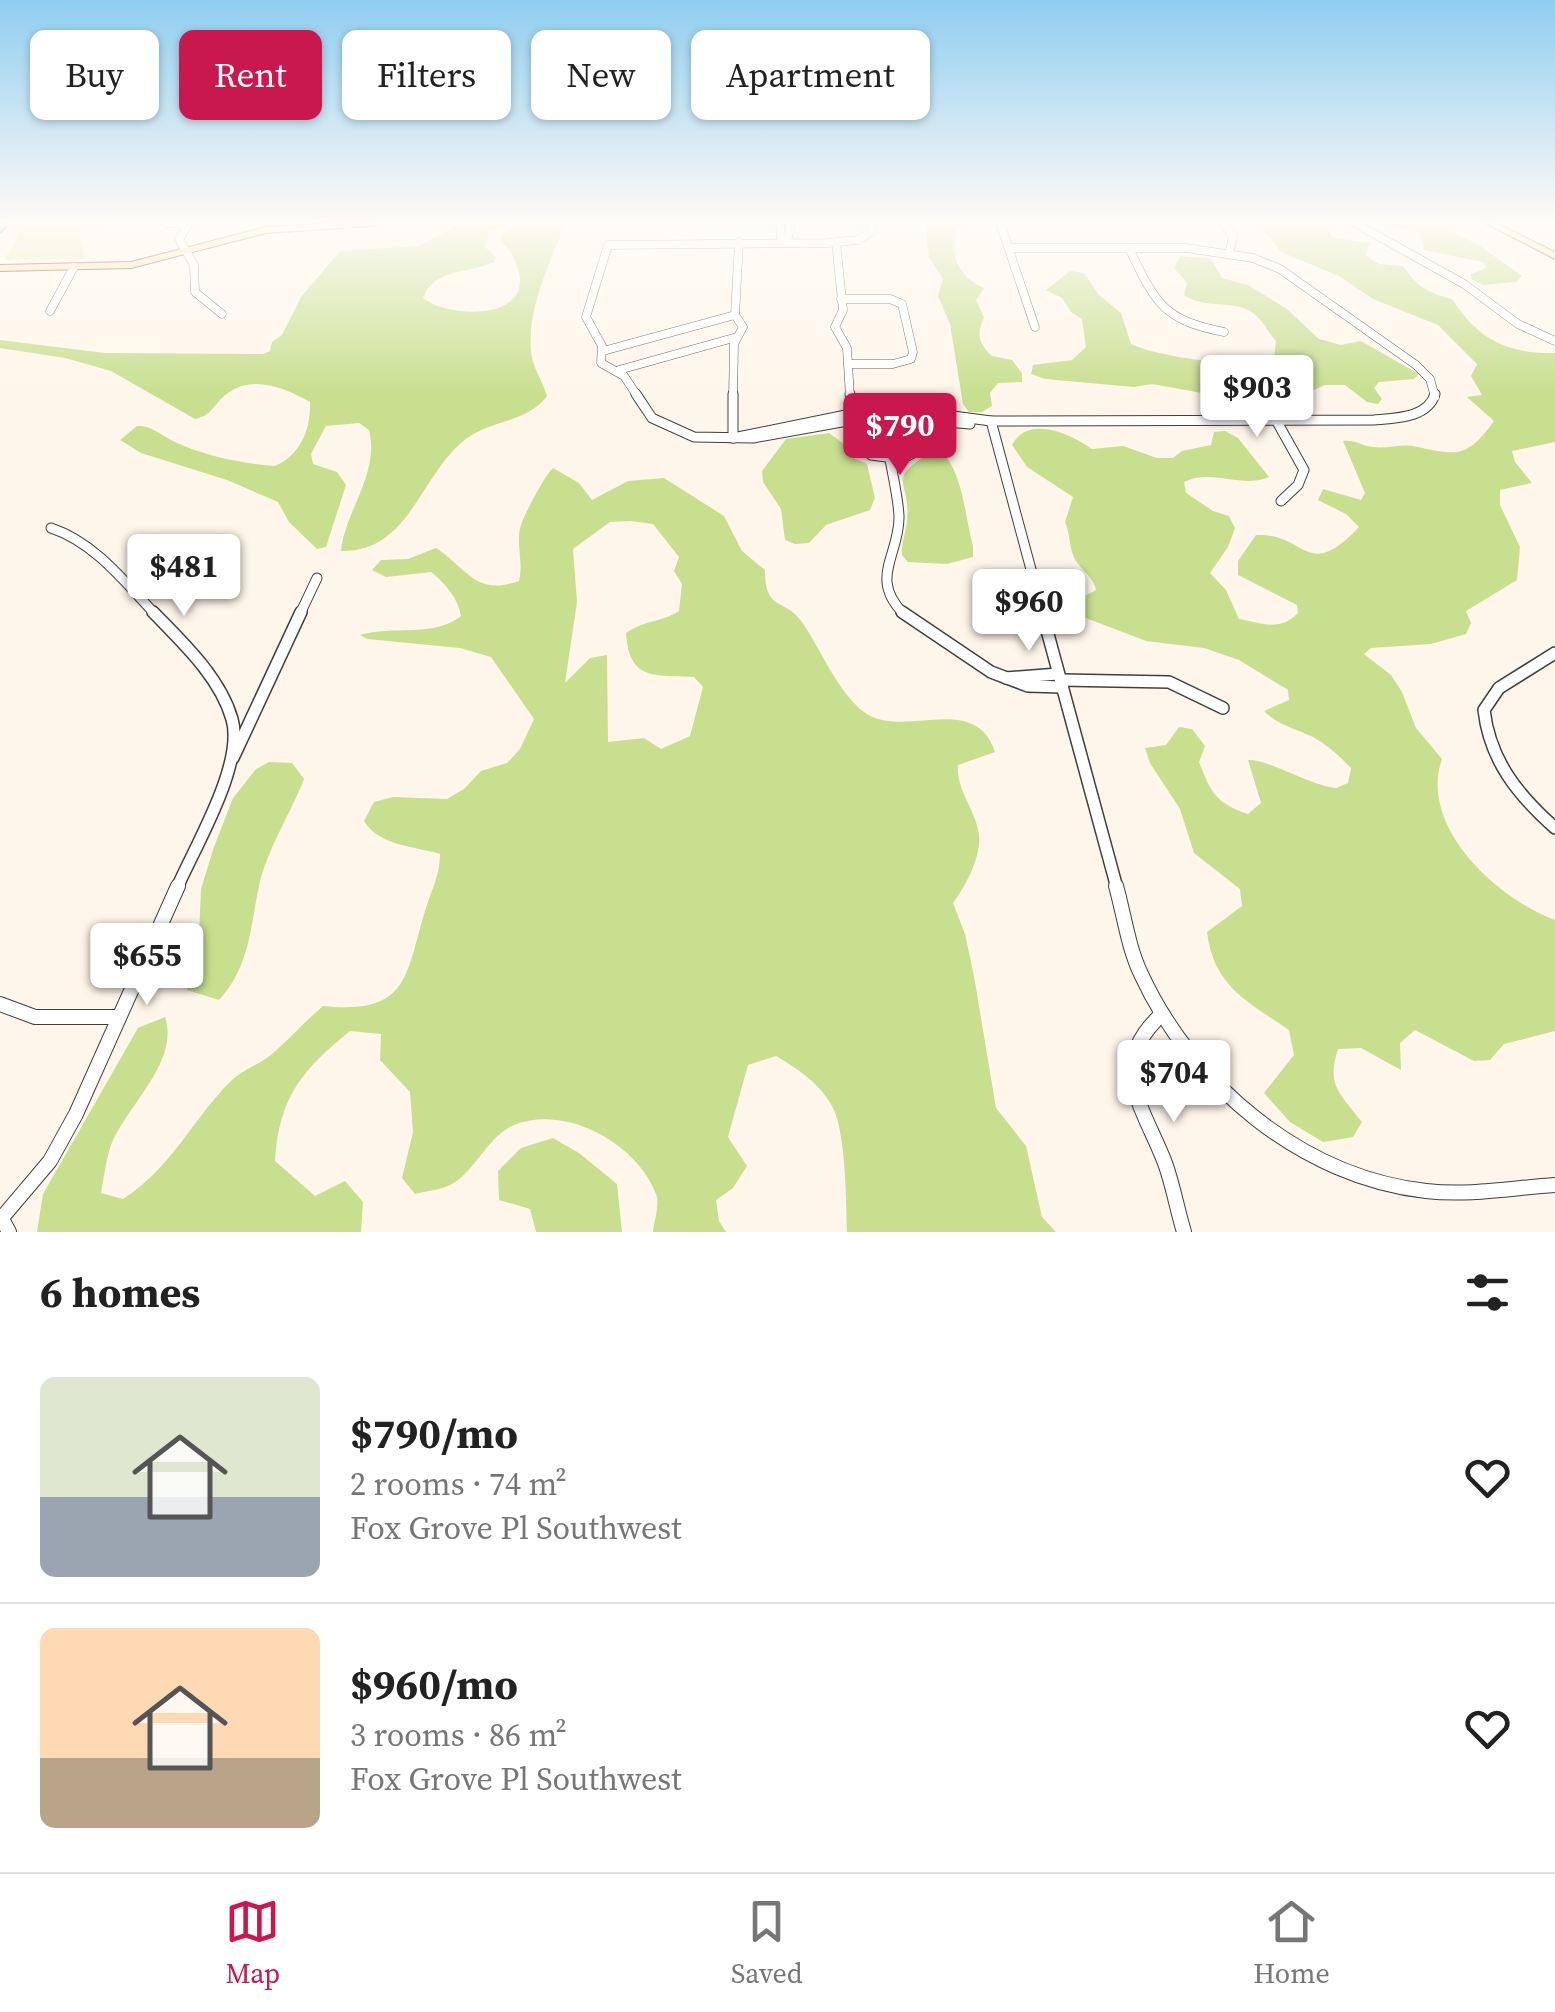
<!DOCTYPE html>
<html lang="en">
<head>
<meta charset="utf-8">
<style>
	:root { --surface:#fff; --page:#f6f6f6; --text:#222; --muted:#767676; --line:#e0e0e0; --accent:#c8184d }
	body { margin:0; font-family:"Source Serif 4",serif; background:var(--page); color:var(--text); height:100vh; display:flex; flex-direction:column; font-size:38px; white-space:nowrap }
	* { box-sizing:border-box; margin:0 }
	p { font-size:32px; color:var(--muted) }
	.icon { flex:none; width:55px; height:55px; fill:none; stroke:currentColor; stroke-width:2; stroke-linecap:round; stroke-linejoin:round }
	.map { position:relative; height:1232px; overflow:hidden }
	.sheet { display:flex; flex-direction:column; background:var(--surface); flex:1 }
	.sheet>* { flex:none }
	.hud { position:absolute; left:30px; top:30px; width:1000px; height:90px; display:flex; gap:20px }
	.price { position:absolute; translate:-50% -85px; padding:0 22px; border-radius:10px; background:#fff; color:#222; font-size:32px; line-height:65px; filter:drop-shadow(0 2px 5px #0008) }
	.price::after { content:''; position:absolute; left:50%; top:60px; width:30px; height:22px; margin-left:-15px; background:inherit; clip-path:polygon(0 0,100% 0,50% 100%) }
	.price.selected { background:var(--accent); color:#fff }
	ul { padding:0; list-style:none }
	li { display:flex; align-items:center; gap:30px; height:250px; padding:0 40px }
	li+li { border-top:2px solid var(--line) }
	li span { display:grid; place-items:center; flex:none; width:280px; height:200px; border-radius:15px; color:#555 }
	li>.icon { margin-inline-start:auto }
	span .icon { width:120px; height:120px; fill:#fffc; stroke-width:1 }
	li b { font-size:42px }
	h2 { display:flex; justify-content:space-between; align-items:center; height:120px; padding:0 40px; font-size:42px }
	.tag { padding:0 35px; border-radius:15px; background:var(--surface); box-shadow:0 2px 8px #0004; font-size:35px; line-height:90px }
	.tag.selected { background:var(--accent); color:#fff }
	.dock { display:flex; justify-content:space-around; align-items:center; height:140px; border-top:2px solid var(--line); background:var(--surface); font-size:28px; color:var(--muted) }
	.dock a { display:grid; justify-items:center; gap:5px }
	.dock .selected { color:var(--accent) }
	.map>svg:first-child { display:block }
	.green { fill:#dfedb1 }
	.forest { fill:#c7df8f; fill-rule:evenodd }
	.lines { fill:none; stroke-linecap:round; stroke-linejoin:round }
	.street-far3-casing { stroke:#3f3f3f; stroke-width:9 }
	.street-far2-casing { stroke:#3f3f3f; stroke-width:11 }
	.street-far1-casing { stroke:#3f3f3f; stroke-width:14 }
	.street-casing { stroke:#3f3f3f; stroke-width:16 }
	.secondary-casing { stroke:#2e2e2e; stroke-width:2 }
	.primary-casing { stroke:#1d1d1d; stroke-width:3 }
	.street-far3 { stroke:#fff; stroke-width:8 }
	.street-far2 { stroke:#fff; stroke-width:9 }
	.street-far1 { stroke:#fff; stroke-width:11 }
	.street { stroke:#fff; stroke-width:14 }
	.secondary { fill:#ffdfa6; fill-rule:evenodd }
	.primary { fill:#ffae5b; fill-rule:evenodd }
</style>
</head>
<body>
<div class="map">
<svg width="1555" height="1232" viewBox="0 0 1555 1232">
	<rect width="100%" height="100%" fill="#fff6eb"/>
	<path class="green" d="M26,223H104L79,235L85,259L4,260Z"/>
	<g class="forest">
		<path d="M462,223H511L489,231L485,247L496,257L494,262C469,273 433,269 423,298C451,320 537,320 517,266C513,255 510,248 500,241L501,234L531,223H565C550,265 527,306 531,352C532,366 543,382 547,396C527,424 487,419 461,443C418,481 408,552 341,551C345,511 380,473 369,430L359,423L326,426L311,454L313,464L337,472L346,485L326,547L317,549L289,522L278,502L227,480L141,453L120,440L137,426C153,426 159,434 173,441C201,455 243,464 275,466C301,454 311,429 310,402C282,386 246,372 220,400C211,410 209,416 195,419L111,371L65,358L0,348V340L105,353L263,354L270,351L272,342L282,335L301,297L340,251L419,246Z"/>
		<path d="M925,223H963L957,226C949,254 956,275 984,288L976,300L984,318C976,334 979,344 992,356L1012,360L1022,373V382L998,383L990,393L992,406L982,412H969L963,404L950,324L938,296L943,279L929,257Z"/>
		<path d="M1259,223H1324L1332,237L1370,243L1365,255L1379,264L1403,266C1419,288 1426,292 1452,299C1477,338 1506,354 1555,353V442L1512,451L1515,462L1532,483L1500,490V505L1520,547L1517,580L1466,611L1471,623L1466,634L1431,644L1371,648L1364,654L1391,675L1402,692L1416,728L1442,759C1418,827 1498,899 1555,920V1031L1504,1044L1490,1060L1474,1061L1415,1030L1400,1043L1401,1070L1361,1048L1338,1049C1326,1086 1340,1093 1362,1122L1353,1137L1323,1142L1290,1122L1264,1093L1294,1055L1289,1030C1247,1001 1214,987 1207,932L1242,906L1240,889L1194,853L1180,809L1150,763L1145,748L1166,745L1179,727L1192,729L1205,746L1199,762C1211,793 1216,803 1248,814L1261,803L1248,760C1268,759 1311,786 1336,788L1348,783L1351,768C1338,755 1324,741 1306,734C1290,727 1277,724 1264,711L1289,700L1288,690L1239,660L1204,648L1146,641L1078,615L1075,601L1096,590C1093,575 1078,569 1073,555C1069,544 1070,533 1065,522L1073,497L1027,467L1012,445C1028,414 1071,434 1092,449L1123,446L1157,458H1173L1182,451L1211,445L1214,432L1225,431L1238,438L1269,477C1243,489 1211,468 1184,482L1186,493L1213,511L1229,516L1235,528L1228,547L1210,573L1226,590L1239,619C1262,623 1280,632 1298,613L1297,605L1238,575V561L1256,535C1307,533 1306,583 1359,527L1346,514L1318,500L1323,489L1361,500L1365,493L1343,441C1354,439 1362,446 1373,447C1386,449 1400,444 1413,446C1456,455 1466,460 1494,421L1467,397L1482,395L1471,376L1477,364L1438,325L1373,299L1339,276L1281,252Z"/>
		<path d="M1379,223H1433L1477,244L1522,276L1516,282L1483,285L1471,279V274L1487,268L1483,262L1424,250L1419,233Z"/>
		<path d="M1180,256L1211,259L1222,278L1248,285L1287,309L1319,339L1341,345L1361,341L1419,374L1414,379L1379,382L1374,388L1382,399L1378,404L1367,402L1345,385H1325L1307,393L1276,384L1255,386L1233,378L1226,382L1224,392L1213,395L1152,384L1134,387L1045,379L1031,374L1033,365L1072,360L1086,347L1082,319L1071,312L1062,298L1046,290L1070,271L1084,273L1099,295L1121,313L1131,344C1162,358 1240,368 1274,360L1276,341C1267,331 1262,317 1248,310C1228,300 1204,309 1184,295L1187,283L1174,268Z"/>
		<path d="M829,433L848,447L853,458L867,464L875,498L870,510L826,525L809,543L795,544L785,540L781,509L763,482L762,471L786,439Z"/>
		<path d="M931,452H942C963,473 965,517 973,546V557L947,564L908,562L902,555C901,542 906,533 907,521C911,478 884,482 931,452Z"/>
		<path d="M553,468L579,483L592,500L628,481L664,478L724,516L742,551L765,570C765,612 784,597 802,622C822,651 836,690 864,712C903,741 974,690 995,752L958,765C956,791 977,811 979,836C981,858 965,887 953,903L965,934L974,976L996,1108L1026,1146L1042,1217L1056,1232H847C846,1202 846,1134 833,1108C821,1084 798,1069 776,1056L748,1065L728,1137L747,1166L733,1188L716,1200L719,1221L726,1232H653C654,1221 660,1204 656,1194C637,1143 565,1104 514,1125C488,1136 476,1170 452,1184C442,1190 426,1191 415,1194L402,1178L413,1132L410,1092L380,1060L381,1034L350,1031C302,1070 279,1097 275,1161L315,1196L345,1181L363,1202L361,1232H37L43,1194L138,1028L165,1017C180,1062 127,1105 111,1145C106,1160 104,1177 101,1193L123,1199C172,1168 192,1119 233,1079C244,1069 260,1064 272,1054C290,1039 305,1021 323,1006C411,1015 405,974 426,908C432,888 440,875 440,854C414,846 379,846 364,821L374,802L393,797L447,799L464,789L481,771L507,763L520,749L534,719L491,657L460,648L367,639L360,635C392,625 434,638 461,616C458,598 445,583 431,572L386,577L372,570L381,560L408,559L436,548C469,570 475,596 519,581C524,563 515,542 521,525C525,513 545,475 553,468ZM631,521L653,524L679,557L674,571L682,584L679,611C660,623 648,619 626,633C629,681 654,675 694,677L703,687L690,736L661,749L644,738L608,742L607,655L590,658L565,683L577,602L573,549L610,522Z"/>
		<path d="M269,762L292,763L304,779C291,813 267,849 259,886C250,928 250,966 219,1000L187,990L199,933L201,889L214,847L233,798L256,769Z"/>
		<path d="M553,1138L579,1153L617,1184L622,1232H536L530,1209L499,1200L498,1171L521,1148Z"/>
	</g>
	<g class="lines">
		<defs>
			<g id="street-far3">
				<path d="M166,223L188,224"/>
				<path d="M189,223L179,239L194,265L195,292L222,314"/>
				<path d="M780,223L781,237L787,242"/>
				<path d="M1000,223L1035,327"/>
				<path d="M1223,223L1233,236L1230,251"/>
				<path d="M1355,223L1464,284L1518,324L1555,341"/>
				<path d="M787,242L791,223"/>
				<path d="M836,242L843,310L835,327L847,348L850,397"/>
				<path d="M1009,248H1186L1253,258L1280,269L1416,365L1430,379L1435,397"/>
				<path d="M1129,248C1155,302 1162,320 1224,332"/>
				<path d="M841,299H890L902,304L913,352L911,359L893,364H849"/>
				<path d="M50,311L74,267"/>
				<path d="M603,351L735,315"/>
				<path d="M619,370L737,337"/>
				<path d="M638,397L624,376L601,363L602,346L586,317L608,245L828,243L858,240L871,232L872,223"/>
				<path d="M733,397L734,344L743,327L735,315L739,242"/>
			</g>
			<g id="street-far2">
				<path d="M636,394L652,418L694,437L753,438L875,416L970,424"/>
				<path d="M850,394L856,432L871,455L902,459L924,447L934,418"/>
				<path d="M1276,420L1304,470L1298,485L1281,501"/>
				<path d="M991,421L1043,614"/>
				<path d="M733,438L885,407L991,421L1374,420C1396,418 1428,418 1435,394"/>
				<path d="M733,438V394"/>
				<path d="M890,459C893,477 898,497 899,516C900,555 868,578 904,614"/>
				<path d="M51,528C94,542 125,582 155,614"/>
				<path d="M300,614L317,578"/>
			</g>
			<g id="street-far1">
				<path d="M153,612C182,642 220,677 232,719C245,764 195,846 177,888"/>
				<path d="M902,612L991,672L1028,686L1062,687"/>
				<path d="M1042,612L1117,888"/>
				<path d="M1555,653L1499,688L1484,710C1490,761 1518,795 1555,828"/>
				<path d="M1006,678L1058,674"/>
				<path d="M1061,680L1169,682L1223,708"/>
				<path d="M233,758L301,612"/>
			</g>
			<g id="street">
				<path d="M1116,886C1124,914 1128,947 1141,974C1192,1085 1302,1177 1426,1191C1468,1196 1512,1188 1555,1185"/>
				<path d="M0,1004L35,1017H119"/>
				<path d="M1162,1014C1106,1065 1143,1106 1165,1163C1173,1185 1177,1209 1184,1232"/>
				<path d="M2,1219L9,1232"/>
				<path d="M0,1220L50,1161L76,1114L178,886"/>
			</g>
			<g id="secondary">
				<path d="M334,223H378L374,226L266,233L131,268L0,271V265L131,262L266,227Z"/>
				<path d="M1485,223H1496L1555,252V259Z"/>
			</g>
			<path id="primary" d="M0,223H9L0,232Z"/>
		</defs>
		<use href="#street-far3" class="street-far3-casing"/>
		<use href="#street-far2" class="street-far2-casing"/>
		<use href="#street-far1" class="street-far1-casing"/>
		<use href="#street" class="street-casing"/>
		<use href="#secondary" class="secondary-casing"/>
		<use href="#primary" class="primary-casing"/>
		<use href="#street-far3" class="street-far3"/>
		<use href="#street-far2" class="street-far2"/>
		<use href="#street-far1" class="street-far1"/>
		<use href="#street" class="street"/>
		<use href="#secondary" class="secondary"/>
		<use href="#primary" class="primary"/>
	</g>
	<linearGradient id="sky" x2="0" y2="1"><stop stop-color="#8fcdf0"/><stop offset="0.56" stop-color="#fffbf6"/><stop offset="1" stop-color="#fffbf6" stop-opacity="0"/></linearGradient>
	<rect width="1555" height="395" fill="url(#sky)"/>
</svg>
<b class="price" style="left:1257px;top:440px">$903</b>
<b class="price selected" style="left:900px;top:478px">$790</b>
<b class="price" style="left:184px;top:619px">$481</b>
<b class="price" style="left:1029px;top:654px">$960</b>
<b class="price" style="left:147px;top:1008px">$655</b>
<b class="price" style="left:1174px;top:1125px">$704</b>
<div class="hud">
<a class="tag">Buy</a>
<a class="tag selected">Rent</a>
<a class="tag">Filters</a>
<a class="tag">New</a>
<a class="tag">Apartment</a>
</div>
</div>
<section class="sheet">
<h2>6 homes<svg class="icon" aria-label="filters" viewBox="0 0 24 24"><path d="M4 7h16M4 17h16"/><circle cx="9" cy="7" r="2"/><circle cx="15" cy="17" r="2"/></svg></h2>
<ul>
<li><span style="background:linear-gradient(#dfe7d0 60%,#9aa5b1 0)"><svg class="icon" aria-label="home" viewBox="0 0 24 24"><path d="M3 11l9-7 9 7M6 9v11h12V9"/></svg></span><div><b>$790/mo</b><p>2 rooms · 74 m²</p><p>Fox Grove Pl Southwest</p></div><svg class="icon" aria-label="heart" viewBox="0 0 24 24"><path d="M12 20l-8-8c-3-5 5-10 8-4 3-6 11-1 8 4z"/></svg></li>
<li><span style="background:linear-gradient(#ffd9b3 65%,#b9a48a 0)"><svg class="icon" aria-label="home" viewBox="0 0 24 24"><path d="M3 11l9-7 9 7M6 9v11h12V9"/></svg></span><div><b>$960/mo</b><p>3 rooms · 86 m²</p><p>Fox Grove Pl Southwest</p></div><svg class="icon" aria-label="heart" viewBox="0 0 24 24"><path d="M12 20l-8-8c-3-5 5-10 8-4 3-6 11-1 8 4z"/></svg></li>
</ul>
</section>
<nav class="dock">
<a class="selected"><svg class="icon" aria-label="map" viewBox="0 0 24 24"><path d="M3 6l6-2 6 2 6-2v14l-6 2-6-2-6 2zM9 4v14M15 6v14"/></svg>Map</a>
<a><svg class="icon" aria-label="saved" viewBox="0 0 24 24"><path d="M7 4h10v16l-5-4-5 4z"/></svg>Saved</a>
<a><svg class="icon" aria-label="home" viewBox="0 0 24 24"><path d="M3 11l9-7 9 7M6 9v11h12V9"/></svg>Home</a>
</nav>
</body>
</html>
